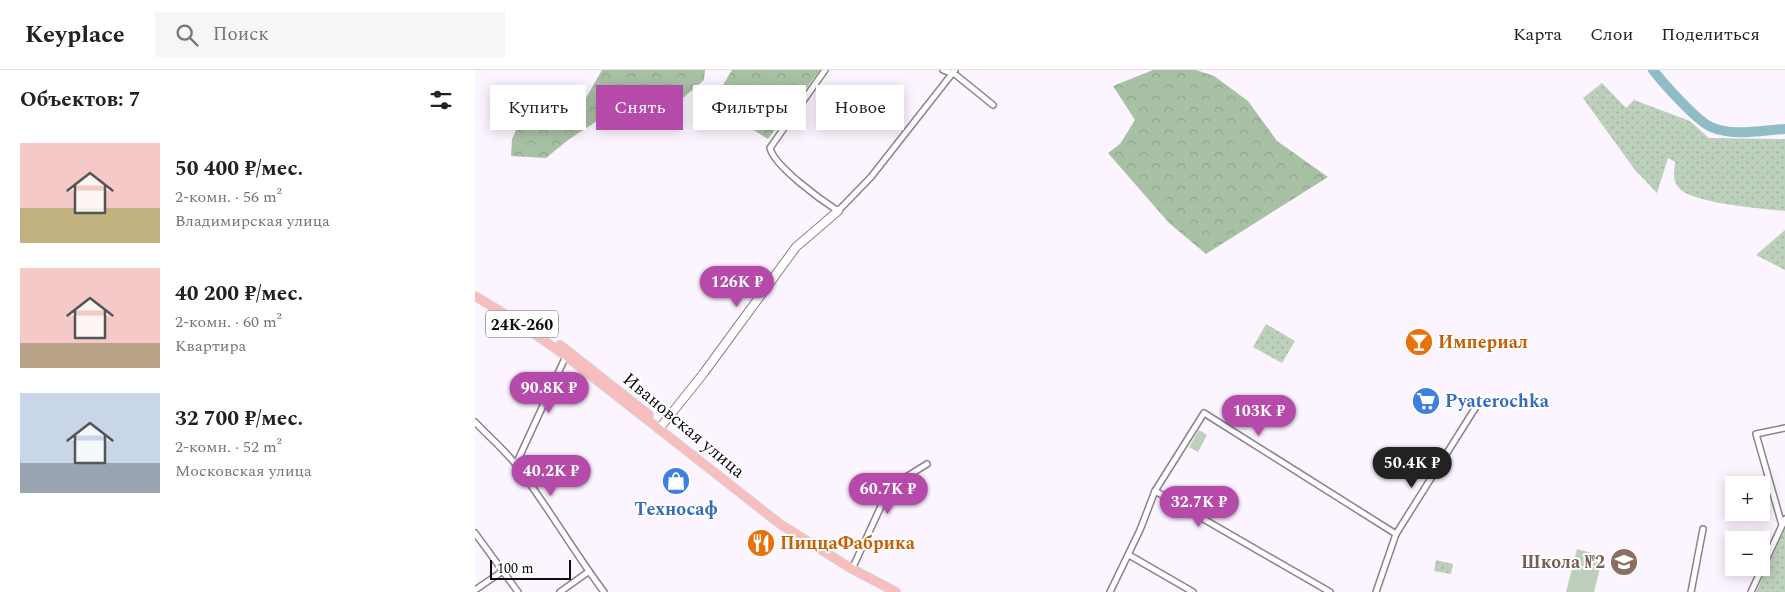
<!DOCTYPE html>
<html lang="ru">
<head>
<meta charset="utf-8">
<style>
	:root { --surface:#fff; --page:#f6f6f6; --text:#202124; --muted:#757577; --line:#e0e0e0; --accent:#b54aaa }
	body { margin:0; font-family:Spectral,serif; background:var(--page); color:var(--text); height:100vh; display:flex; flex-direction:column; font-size:19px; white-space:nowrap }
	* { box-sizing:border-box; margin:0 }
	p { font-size:16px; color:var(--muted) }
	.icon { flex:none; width:28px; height:28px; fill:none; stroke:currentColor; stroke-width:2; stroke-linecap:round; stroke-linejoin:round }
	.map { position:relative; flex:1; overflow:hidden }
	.panel { display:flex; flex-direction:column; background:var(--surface); width:475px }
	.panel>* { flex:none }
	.guide { position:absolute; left:15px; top:15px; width:475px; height:45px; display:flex; gap:10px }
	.controls { position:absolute; left:1250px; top:406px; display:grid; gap:10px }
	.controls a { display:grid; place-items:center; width:45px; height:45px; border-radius:0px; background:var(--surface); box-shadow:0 2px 12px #0003; font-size:25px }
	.scale { position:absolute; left:15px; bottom:12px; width:81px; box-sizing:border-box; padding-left:5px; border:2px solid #0e0b0f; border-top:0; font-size:14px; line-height:18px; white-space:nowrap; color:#0e0b0f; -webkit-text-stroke:4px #fff; paint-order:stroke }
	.price { position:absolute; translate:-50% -42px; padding:0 11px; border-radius:18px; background:var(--accent); color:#fff; font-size:16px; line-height:32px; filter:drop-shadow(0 1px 2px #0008) }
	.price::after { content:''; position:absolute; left:50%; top:30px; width:15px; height:11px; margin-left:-8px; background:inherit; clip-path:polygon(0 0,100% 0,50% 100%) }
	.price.active { background:#222; color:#fff }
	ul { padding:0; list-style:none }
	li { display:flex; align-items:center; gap:15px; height:125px; padding:0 20px }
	li span { display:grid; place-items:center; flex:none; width:140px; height:100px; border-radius:0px; color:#555 }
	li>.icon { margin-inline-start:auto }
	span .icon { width:60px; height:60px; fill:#fffc; stroke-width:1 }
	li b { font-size:21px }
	h2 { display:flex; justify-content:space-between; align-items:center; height:60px; padding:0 20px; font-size:21px }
	.pill { padding:0 18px; border-radius:0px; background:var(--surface); box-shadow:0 2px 12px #0003; font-size:18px; line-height:45px }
	.pill.active { background:var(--accent); color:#fff }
	header { display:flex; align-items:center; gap:30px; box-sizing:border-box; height:70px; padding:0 25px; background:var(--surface); border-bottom:1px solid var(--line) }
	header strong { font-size:24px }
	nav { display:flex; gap:28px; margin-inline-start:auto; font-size:18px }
	.search { width:350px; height:45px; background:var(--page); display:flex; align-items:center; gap:12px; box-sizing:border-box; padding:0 18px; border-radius:0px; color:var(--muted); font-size:19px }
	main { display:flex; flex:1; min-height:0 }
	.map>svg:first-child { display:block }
	.grass { fill:#bdd0bb }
	.forest { fill:url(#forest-crowns) }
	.park { fill:url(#park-dots) }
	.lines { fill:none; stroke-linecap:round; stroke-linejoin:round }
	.river { stroke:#90bdc5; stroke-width:10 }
	.street-casing { stroke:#8b828e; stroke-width:8 }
	.secondary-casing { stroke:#8b828e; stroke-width:10 }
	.primary-casing { stroke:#d4d3d4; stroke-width:10 }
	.street { stroke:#fff; stroke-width:5 }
	.secondary { stroke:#fff; stroke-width:8 }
	.primary { stroke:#f8bebe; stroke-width:8 }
	.labels { text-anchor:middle; stroke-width:4; stroke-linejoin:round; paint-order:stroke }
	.shield { fill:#fff; stroke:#565457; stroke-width:1 }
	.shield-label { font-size:16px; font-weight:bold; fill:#0e0b0f }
	.food-label { font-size:18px; font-weight:bold; fill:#c56008; stroke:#fff; text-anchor:start }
	.shop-label { font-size:18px; font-weight:bold; fill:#366cbe; stroke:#fff; text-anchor:start }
	.street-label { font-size:18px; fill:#0e0b0f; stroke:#fff }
	.education-label { font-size:18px; font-weight:bold; fill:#785e54; stroke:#fff; text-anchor:end }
</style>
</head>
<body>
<header>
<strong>Keyplace</strong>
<div class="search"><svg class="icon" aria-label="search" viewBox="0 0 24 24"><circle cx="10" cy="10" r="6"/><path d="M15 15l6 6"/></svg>Поиск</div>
<nav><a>Карта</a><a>Слои</a><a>Поделиться</a></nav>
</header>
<main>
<section class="panel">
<h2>Объектов: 7<svg class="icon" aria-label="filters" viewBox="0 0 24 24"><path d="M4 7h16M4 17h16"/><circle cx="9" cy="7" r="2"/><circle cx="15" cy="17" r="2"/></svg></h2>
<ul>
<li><span style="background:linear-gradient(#f6c9c9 65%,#c2b280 0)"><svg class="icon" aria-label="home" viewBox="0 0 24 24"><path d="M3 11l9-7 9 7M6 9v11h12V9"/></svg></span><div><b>50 400 ₽/мес.</b><p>2-комн. · 56 m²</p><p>Владимирская улица</p></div></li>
<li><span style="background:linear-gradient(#f6c9c9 75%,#b9a48a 0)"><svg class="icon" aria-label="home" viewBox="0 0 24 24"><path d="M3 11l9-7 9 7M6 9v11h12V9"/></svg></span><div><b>40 200 ₽/мес.</b><p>2-комн. · 60 m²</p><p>Квартира</p></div></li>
<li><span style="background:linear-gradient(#c9d6e8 70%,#9aa5b1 0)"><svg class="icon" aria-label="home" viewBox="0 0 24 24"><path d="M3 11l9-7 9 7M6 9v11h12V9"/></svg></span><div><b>32 700 ₽/мес.</b><p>2-комн. · 52 m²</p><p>Московская улица</p></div></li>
</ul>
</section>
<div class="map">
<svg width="1310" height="522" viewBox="0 0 1310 522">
	<defs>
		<pattern id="forest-crowns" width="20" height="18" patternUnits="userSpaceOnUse" patternTransform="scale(1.25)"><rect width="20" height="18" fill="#a8c1a4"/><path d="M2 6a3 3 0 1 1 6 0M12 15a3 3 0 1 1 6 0" fill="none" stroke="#8fa48c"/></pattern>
		<pattern id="park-dots" width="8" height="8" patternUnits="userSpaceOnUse" patternTransform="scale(1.25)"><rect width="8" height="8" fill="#bdd0bb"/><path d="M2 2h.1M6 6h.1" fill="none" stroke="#a1b1a0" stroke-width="1.8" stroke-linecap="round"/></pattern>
	</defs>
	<rect width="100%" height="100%" fill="#fcf4fe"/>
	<g class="grass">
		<path d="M724,360L732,365L723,382L714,377Z"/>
		<path d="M1102,479L1128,486L1119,522H1091Z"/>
	</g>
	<g class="forest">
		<path d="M127,0H230L229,10L209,27L134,43L93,70L71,88L36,86L37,69L60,21H75L100,32L111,28Z"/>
		<path d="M257,0H345L293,69L239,36L242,25Z"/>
		<path d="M678,0H721L739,6L773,31L802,71L853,107L731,184L694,153L633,83L645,74L660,50L638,16Z"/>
	</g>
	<g class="park">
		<path d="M1127,13L1151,38L1159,30L1215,51L1234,68L1310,69V141C1290,139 1215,133 1204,118C1197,110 1199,102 1200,92L1193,88L1182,123L1160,100L1108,28Z"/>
		<path d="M1310,160V200L1281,185Z"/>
		<path d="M791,254L820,271L807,293L778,277Z"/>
		<path d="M1310,458V522H1281Z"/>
		<path d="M961,490L978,494L976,504L959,501Z"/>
	</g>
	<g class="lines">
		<path class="river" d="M1178,0C1188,13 1222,51 1236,57C1259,67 1287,60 1310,59"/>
		<defs>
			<g id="street">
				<path d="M350,0L295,78C299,96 346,130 363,141L396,107L480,0"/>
				<path d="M468,0L481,5L518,35"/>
				<path d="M0,352C14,367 30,380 42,396C73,437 99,482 129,522"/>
				<path d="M41,394L91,286"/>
				<path d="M680,421L729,343L921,464"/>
				<path d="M1307,455L1281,364L1310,358"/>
				<path d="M0,463L43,522"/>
				<path d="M654,485L718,522"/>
				<path d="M378,497L407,434L423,412L452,394"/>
				<path d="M0,520L28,501"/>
				<path d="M85,522L113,502"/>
				<path d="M635,522L665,460L680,421L855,522"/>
				<path d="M901,522L921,464L1004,332"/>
				<path d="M1216,522L1228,459"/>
				<path d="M1276,522L1310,449"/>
			</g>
			<path id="secondary" d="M184,359L228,304L321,177L363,141"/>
			<g id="primary">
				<path d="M0,226L38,249L91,286L305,454L377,499L421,522"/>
				<path d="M85,275L174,345"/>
			</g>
		</defs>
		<use href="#street" class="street-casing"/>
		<use href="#secondary" class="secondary-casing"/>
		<use href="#primary" class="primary-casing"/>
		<use href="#street" class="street"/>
		<use href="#secondary" class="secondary"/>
		<use href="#primary" class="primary"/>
	</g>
	<defs>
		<symbol id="bar-disc" viewBox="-11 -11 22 22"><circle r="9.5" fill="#e8710a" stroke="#fff"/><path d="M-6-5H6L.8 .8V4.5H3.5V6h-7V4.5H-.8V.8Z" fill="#fff"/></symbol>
		<symbol id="supermarket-disc" viewBox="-11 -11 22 22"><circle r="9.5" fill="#3f7fe0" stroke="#fff"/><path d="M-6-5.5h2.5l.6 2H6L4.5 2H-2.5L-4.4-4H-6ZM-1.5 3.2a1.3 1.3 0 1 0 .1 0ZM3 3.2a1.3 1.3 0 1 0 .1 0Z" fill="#fff"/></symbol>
		<symbol id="shop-disc" viewBox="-11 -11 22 22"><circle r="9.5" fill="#3f7fe0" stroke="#fff"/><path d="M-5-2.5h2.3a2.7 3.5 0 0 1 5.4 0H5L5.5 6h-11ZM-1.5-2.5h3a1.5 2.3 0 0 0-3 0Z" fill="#fff"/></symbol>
		<symbol id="restaurant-disc" viewBox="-11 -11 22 22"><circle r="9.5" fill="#e8710a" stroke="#fff"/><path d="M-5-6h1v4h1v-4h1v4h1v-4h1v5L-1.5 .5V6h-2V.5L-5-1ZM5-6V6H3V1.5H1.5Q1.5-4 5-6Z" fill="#fff"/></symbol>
		<symbol id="school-disc" viewBox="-11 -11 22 22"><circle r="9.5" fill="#8d6e63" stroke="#fff"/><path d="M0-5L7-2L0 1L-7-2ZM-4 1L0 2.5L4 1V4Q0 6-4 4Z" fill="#fff"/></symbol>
	</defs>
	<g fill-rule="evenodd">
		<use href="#bar-disc" x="928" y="256" width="32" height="32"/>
		<use href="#supermarket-disc" x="935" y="315" width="32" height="32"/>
		<use href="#shop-disc" x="185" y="395" width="32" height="32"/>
		<use href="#restaurant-disc" x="270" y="457" width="32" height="32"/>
		<use href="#school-disc" x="1133" y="476" width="32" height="32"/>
	</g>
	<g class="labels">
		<rect class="shield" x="11" y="240.5" width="72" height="27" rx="4"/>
		<g class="shield-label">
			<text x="47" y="260">24К-260</text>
		</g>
		<g class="food-label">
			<text x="963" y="278">Империал</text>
			<text x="305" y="479">ПиццаФабрика</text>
		</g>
		<g class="shop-label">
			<text x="970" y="337">Pyaterochka</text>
			<text x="201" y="445" text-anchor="middle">Техносаф</text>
		</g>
		<g class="street-label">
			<text transform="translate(209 355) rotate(40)" y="6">Ивановская улица</text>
		</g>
		<g class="education-label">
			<text x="1130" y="498">Школа №2</text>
		</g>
	</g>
</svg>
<div class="controls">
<a>+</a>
<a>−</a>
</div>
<div class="scale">100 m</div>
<b class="price" style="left:262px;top:238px">126K ₽</b>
<b class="price" style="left:74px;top:344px">90.8K ₽</b>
<b class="price" style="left:784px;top:367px">103K ₽</b>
<b class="price active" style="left:937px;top:419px">50.4K ₽</b>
<b class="price" style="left:76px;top:427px">40.2K ₽</b>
<b class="price" style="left:413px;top:445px">60.7K ₽</b>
<b class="price" style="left:724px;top:458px">32.7K ₽</b>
<div class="guide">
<a class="pill">Купить</a>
<a class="pill active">Снять</a>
<a class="pill">Фильтры</a>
<a class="pill">Новое</a>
</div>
</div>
</main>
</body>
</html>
